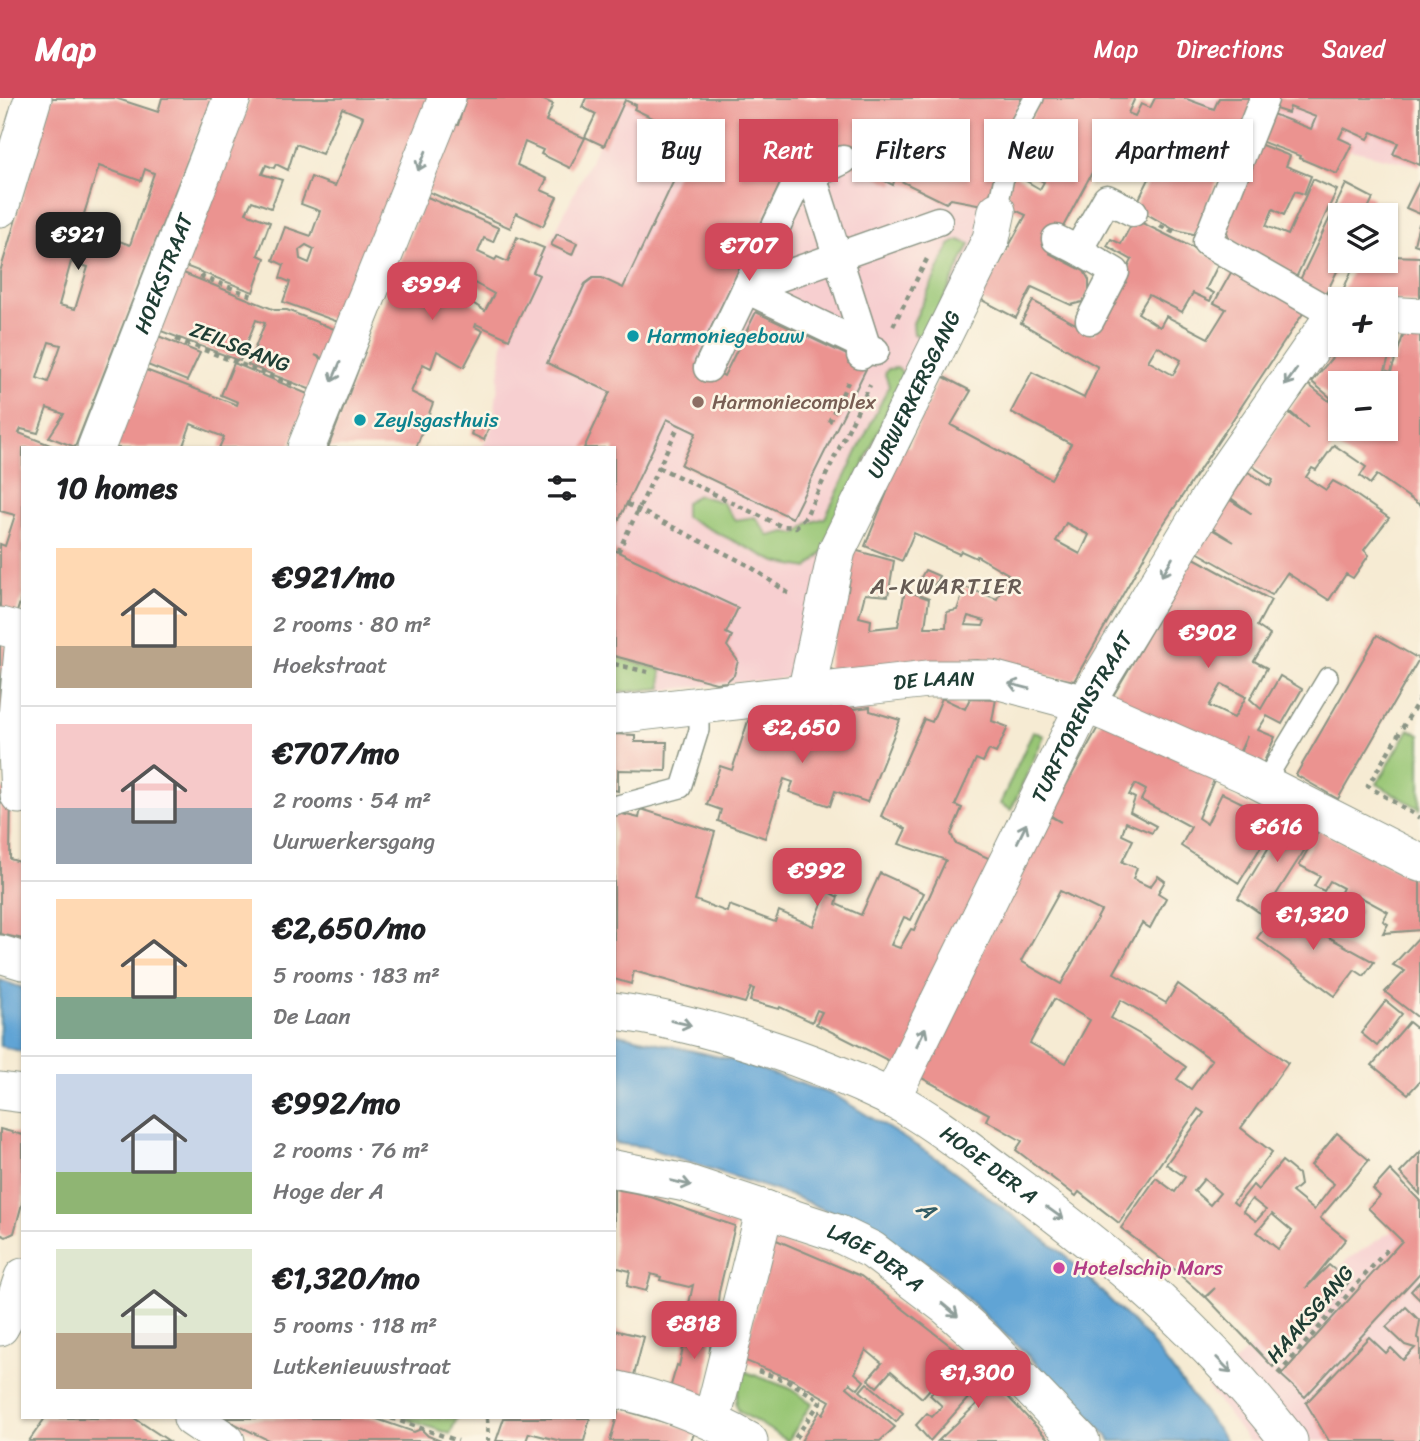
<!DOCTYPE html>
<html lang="en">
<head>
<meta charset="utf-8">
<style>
	:root { --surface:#fff; --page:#f6f6f6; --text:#202124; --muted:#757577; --line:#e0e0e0; --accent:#d1495b }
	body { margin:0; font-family:Sriracha,sans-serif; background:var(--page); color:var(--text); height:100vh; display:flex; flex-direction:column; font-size:26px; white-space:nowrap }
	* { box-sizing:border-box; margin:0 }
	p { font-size:23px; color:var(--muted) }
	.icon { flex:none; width:38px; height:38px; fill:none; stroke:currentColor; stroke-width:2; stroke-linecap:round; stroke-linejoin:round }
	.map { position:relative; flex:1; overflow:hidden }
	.sheet { position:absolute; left:21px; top:348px; width:595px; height:973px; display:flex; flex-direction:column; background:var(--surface); border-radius:0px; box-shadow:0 2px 5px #0004 }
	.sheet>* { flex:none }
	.guide { position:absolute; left:637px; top:21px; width:665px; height:63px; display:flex; gap:14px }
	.fabs { position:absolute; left:1328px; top:105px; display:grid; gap:14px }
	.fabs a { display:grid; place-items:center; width:70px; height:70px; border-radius:0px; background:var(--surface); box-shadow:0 2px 5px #0004; font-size:35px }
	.price { position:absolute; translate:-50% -60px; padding:0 16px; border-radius:14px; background:var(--accent); color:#fff; font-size:23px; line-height:46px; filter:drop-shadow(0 2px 4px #0008) }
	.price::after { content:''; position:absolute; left:50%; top:42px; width:21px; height:16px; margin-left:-10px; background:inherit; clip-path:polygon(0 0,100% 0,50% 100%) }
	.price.selected { background:#222; color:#fff }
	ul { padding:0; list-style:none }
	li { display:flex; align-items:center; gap:21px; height:175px; padding:0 35px }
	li+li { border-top:2px solid var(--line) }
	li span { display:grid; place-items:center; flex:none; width:196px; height:140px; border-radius:0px; color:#555 }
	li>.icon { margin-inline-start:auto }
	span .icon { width:84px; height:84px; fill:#fffc; stroke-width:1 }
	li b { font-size:30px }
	h2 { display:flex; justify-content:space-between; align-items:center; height:84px; padding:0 35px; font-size:30px }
	.pill { padding:0 24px; border-radius:0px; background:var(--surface); box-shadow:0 2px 5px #0004; font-size:24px; line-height:63px }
	.pill.selected { background:var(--accent); color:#fff }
	header { display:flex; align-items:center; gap:42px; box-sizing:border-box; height:98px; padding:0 35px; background:var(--accent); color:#fff }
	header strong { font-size:33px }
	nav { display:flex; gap:38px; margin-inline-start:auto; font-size:24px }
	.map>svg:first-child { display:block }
	.built { fill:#f7cfd0 }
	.green { fill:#98c674; stroke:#5c8254; stroke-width:2 }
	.water { fill:#60a4d5; stroke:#407084; stroke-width:2 }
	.building { fill:#eb9390; fill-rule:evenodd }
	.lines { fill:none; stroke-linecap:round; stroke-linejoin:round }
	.service-casing { stroke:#8a9484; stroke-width:22 }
	.pedestrian-casing { stroke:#8a9484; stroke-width:31 }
	.minor-casing { stroke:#8a9484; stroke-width:39 }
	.path { stroke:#8a9484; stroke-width:4.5; stroke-dasharray:5 5; stroke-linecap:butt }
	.service { stroke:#fff; stroke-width:19 }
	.pedestrian { stroke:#fff; stroke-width:28 }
	.minor { stroke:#fff; stroke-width:37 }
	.oneway { stroke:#8f9e9a }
	.culture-dot { fill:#0f9aa8; stroke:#fcf5e5; stroke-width:2.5 }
	.education-dot { fill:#8d6e63; stroke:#fcf5e5; stroke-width:2.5 }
	.hotel-dot { fill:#d1479c; stroke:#fcf5e5; stroke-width:2.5 }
	.labels { text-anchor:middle; stroke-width:5; stroke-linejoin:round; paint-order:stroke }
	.street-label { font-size:21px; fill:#1f3d34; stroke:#fcf5e5 }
	.culture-label { font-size:21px; fill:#0d838f; stroke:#fcf5e5; text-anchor:start }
	.education-label { font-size:21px; fill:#785e54; stroke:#fcf5e5; text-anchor:start }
	.hotel-label { font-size:21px; fill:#b23c85; stroke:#fcf5e5; text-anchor:start }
	.neighbourhood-label { font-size:23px; letter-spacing:2px; fill:#665b54; stroke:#fcf5e5 }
	.water-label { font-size:23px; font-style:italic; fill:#325c64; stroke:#fcf5e5 }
</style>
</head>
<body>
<header>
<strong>Map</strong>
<nav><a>Map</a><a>Directions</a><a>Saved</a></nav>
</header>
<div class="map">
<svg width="1420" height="1343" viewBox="0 0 1420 1343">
	<rect width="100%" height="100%" fill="#fcf5e5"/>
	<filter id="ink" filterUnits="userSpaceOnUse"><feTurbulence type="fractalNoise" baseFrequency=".0143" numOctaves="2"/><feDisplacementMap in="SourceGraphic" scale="14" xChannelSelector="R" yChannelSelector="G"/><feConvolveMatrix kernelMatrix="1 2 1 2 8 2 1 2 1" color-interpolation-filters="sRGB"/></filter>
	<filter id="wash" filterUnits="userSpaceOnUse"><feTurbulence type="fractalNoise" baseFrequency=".00686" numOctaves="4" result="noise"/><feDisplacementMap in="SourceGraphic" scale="28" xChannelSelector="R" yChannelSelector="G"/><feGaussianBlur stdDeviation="1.57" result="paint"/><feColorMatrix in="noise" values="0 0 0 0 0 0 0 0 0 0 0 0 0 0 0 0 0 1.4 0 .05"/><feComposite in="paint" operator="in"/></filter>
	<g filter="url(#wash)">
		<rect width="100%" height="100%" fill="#f6ebd3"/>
		<g class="built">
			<path d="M621,0H1030L985,133L793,579L614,597V350H482L493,327L504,237Z"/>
			<path d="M1147,0H1420V68L1259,31Z"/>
			<path d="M1420,1115V1343H1248L1207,1289L1348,1161Z"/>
		</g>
		<g class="green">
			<path d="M959,142L970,146L925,240L914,236L913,225L950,147Z"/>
			<path d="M897,270L904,276L825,452L808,470L776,464L685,419V404L698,397L722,404L735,422L755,419L769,438L786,434L797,436L809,425L825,420L889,288L885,276L888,271Z"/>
			<path d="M614,558L661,572L662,590L614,595Z"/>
			<path d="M1409,631L1420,637V711L1377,686Z"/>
			<path d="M1033,633L1044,638L1011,712L1000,706Z"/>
			<path d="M741,1272L789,1290L812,1305L788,1343L739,1313L736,1306Z"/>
			<path d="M403,1320H457L450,1336Z"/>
		</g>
		<g class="water">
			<path d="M0,882L23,890V954L0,948Z"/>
			<path d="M614,935L733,962L836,998L938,1061L1065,1157L1148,1240L1226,1343H1111L1083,1310L936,1171L885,1138L798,1100L645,1049L614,1045Z"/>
		</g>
		<g id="blocks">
			<g class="building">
				<path d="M52,0H115L158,14L162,0H212L75,349L49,339L64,316L47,310L38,335L21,331L19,335L58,350H23V495L16,517L0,512V446L5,448L15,417L0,413V174ZM99,68L141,83L145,71L154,75L130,147L100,136L92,155L74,148ZM71,164L88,169L75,211L59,207ZM49,244L61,247L48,284L37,280Z"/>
				<path d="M251,0H434L341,225L283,204L290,184L280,180L284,167L273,162L285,129L311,138L320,113L301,106L311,79L335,88L363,19L342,10L322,56L296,46L288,72L276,66L274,70L266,67L262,76L282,82L271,110L252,103L246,115L270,124L258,157L265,160L253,194L185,168ZM306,147L314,151L309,165L300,161L299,152Z"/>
				<path d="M466,0H539L553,6L546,23L585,40L570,70L541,56L543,52L525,44L517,67L547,81L541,92L557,99L543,128L516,115L510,130L427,93L455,26L458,27Z"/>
				<path d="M586,0H1022L1001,44L988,108L951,101L946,105L895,80L893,87L843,62L835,51L804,36L695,263L724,278L756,214L868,267L792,420L681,367L696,335L667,321L614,432V350H584L610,294L547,265L585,186L593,180H602L623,190L694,40L634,11L636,7L625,2L604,48L585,39L596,16L582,9Z"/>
				<path d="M1041,0H1135L1128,15L1135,18L1141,6L1150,10L1155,0H1184L1214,11L1219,0H1255L1234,51L1229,48L1197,137L1173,131L1135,109L1158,63L1112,37L1049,155L1084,173L1089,182V196L1082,204L1071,207L1032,189L1016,220L980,201L1026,117L1004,107L1012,75L1040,91L1044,84L1014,68L1020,44Z"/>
				<path d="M1270,0H1420V67L1393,56L1398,45L1372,34L1368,41L1344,30L1339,40L1352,46L1337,76L1299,60L1300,58L1260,43L1270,15L1311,31L1316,19L1290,9L1288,15L1266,8Z"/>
				<path d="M1259,46L1290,58L1286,68L1311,78L1304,96L1295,93L1284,117L1273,111L1266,128L1288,137L1313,81L1337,92L1294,184L1229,140L1226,131Z"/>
				<path d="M1420,82V116L1406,110Z"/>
				<path d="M1346,86L1373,100L1365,117H1340L1342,163L1325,198L1298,186Z"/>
				<path d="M425,98L499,130L493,144L484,140L478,154L495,162L497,159L508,164L517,139L544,150L533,174L539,177L509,241L476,226L475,229L483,233L464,269L437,253L431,270L423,266L411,294L433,305L416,350H328ZM469,182L494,196L485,213L462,198Z"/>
				<path d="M1134,121L1220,163L1206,191L1214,195L1210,203L1193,195L1182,214L1149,197L1138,215L1160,229L1166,218L1208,240L1226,211L1214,205L1233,171L1308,208L1157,436L1074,583L977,562L838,574L828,570L841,492L848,493L854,452L894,463L888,498L865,496L859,519L871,522L870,531L898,528L905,492L929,501L925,529H946L947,514L957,512L965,489L997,501L1008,476L977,458L976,460L961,453L959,456L914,435L902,463L865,448L888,392L883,390L901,345L909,349L940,277L971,293L951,327L1051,381L1071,346L1011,314L1032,274L1084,300L1098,269L1021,225L1033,203L1094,236L1132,162L1107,148L1111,141L1121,146ZM1157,248L1181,262L1173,277L1148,263ZM1066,425L1089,437L1080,456L1056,443ZM968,518L985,523L983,528L965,527Z"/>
				<path d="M1419,126H1420V148L1414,146Z"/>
				<path d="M557,136L577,145L572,157L551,147Z"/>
				<path d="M1386,147L1390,149V158L1420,159V206L1386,201H1339L1356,163H1386Z"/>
				<path d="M176,172L275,212H287L339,233L326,262L315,257L326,264L314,293L248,267L265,225L256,222L240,263L153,230Z"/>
				<path d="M1398,231L1385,272L1391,274L1405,232L1420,233V407L1377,377L1370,386L1360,378L1366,369L1334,347L1316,372L1312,370L1306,379L1326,392L1333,383L1346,390L1389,420L1364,452L1369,457L1353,480L1346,476L1329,502L1287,475L1272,497L1197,454L1211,431L1234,444L1212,430L1230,402L1252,416L1231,400L1248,374L1270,388L1273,382L1252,368L1288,314L1308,330L1289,313L1309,287L1329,303L1331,300L1312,284L1334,257L1343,247H1386V232ZM1340,285H1386V331H1340Z"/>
				<path d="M151,235L200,255L187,283L140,264Z"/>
				<path d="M234,265L310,297L289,350H219L224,339L191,326L182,350H112L138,269L237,307L238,304L221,297Z"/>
				<path d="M477,321L490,327L484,342L471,336Z"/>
				<path d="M614,452L738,510L726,535L732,538L727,548L738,563L734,577L726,584L716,585L614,558Z"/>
				<path d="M1194,460L1271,502L1257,528L1270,537L1254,563L1267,570L1250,601L1261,611L1280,578L1302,591L1282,626L1267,618L1258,632L1275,639L1258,677L1235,667L1247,638L1234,666L1110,603ZM1222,586L1246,599L1234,620L1209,608Z"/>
				<path d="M925,472L939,478L935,487L920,481Z"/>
				<path d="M1377,537L1419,561L1338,701L1296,677Z"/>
				<path d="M0,543L10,552L0,648Z"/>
				<path d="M942,600L965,611L970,600L996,601L992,623L1008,629L996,655L989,652L983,664L976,661L955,707L962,710L951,736L955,745L995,763L901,969L816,926L822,914L817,912L812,924L780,909L779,911L750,903L754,891L751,890L745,905L634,873L631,886L614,881V714L639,720L641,711L715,734L695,802L727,814L729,807L775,824L779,813L813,828L827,793L838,799L836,806L861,817L880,775L924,795L911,822L904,819L891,847L900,850L911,831L914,832L946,762L899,746L906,731L881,718L924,621L932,624Z"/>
				<path d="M870,609V613L900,622L867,704L835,693L830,708L789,694L793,684L784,681L765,740L718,723L721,712L707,707L720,668L732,672L748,623L783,620V624L796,628L793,636L806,639L813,616Z"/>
				<path d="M1103,620L1217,675L1198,720L1207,726L1222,695L1277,722L1239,785L1181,748L1191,729L1141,702L1146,692L1135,686L1129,697L1135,700L1130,714L1156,728L1152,735L1126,724L1122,737L1133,742L1122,764L1137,770L1133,781L1150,789L1158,778L1165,783L1158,795L1166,800L1150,830L1142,825L1114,875L1166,905L1178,886L1288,965L1241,1030L1272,1054L1233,1104L1237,1107L1253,1087L1258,1092L1282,1063L1298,1076L1300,1087L1292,1094L1314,1112L1334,1086L1311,1067L1337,1035L1369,1062L1320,1120L1346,1141L1306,1190L1329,1167L1349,1184L1273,1269L1206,1199L1215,1190L1205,1199L1181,1178L1189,1168L1186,1164L1178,1174L1121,1130L1156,1080L1175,1094L1185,1079L1166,1066L1204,1015L1198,1011L1119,1125L1079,1094L1076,1098L1016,1052L1022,1043L986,1022L989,1016L918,978L1050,718L1061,724L1050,717ZM1060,793L1101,813L1061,886L1021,863ZM1054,901L1090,922L1066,965L1030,945ZM1121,902L1156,922L1212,962L1191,991L1177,981L1186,969L1143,938L1111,920ZM1204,1081L1220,1095L1210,1107L1194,1093ZM1252,1101L1266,1112L1256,1123L1243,1113ZM1272,1116L1292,1133L1278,1151L1257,1134Z"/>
				<path d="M614,636L635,637V644H667L666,673L618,672V693L614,692Z"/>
				<path d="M11,691L10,761L23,765V841L0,836V692Z"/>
				<path d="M1289,716L1318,731L1263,817L1238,800Z"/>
				<path d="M1319,732L1420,784V832L1383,835L1388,826L1383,823L1388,814L1357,797L1350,806L1361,813L1358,818L1334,807L1343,790L1330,783L1324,793L1314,788L1320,778L1299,767Z"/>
				<path d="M1278,812L1323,836L1374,864L1364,878L1355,872L1335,898L1257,840Z"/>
				<path d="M1420,838V921L1385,894L1405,873L1393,867Z"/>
				<path d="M1386,903L1402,916L1377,948L1361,935Z"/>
				<path d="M1409,924L1420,933V983L1408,996L1372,967Z"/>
				<path d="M0,1031L23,1037V1102L14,1135L6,1139L0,1136Z"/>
				<path d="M1420,1054V1096L1400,1075Z"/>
				<path d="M1390,1072L1420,1103V1175L1305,1299L1281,1277L1402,1143L1368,1110L1380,1098L1373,1091Z"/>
				<path d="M614,1091L642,1096L735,1128L719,1194L716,1221L687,1215L693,1187L689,1189L660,1182L661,1179L651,1176L646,1193L627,1188L630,1173L614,1169Z"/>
				<path d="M774,1141L861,1178L961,1256L922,1300L891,1273L877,1289L868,1281L882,1265L866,1252L855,1275L864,1283L858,1291L850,1285L847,1289L895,1329L880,1343H801L820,1313L823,1316L830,1303L791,1281L743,1262Z"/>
				<path d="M1420,1183V1202L1411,1193Z"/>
				<path d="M1406,1209L1420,1223L1417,1240L1420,1242V1343H1329L1306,1305L1369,1239L1386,1255L1391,1250L1403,1262L1415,1250L1405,1247L1386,1229Z"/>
				<path d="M690,1220L713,1224L704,1303L669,1294L677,1267L679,1268Z"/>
				<path d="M614,1232L644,1239L632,1285L614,1281Z"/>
				<path d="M966,1259L987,1277L1050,1343H938L977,1306L970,1298L930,1343L916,1327L927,1315L932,1319L942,1308L930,1297Z"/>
				<path d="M867,1285L903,1315L896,1324L860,1293Z"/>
				<path d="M619,1311L695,1333L691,1343H610Z"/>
				<path d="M45,1320H134L169,1343H29Z"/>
				<path d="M223,1320H374L414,1334L421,1331L428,1338L441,1343H270Z"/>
				<path d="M504,1320H590L584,1343H561L529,1335L526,1343H496Z"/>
			</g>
		</g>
	</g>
	<g filter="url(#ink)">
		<use href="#blocks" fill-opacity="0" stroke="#8a9484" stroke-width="2"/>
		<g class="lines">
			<defs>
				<g id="service">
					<path d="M997,113L1012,41L1034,0"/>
					<path d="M1264,685L1328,579"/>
					<path d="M614,708L681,690L699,632V608"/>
				</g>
				<g id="pedestrian">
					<path d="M1264,1L1207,144L1319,208L1330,223"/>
					<path d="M843,62L797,85L746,191L875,253"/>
					<path d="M812,78L866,248L861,257"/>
					<path d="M1056,141L1078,152L1107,101L1133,114"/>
					<path d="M1078,152L1115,174L1090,222"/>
					<path d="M708,270L746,191L938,123"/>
				</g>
				<g id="minor">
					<path d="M0,110L33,0"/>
					<path d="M1386,217L1420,219"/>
					<path id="s1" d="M96,350L232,0"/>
					<path d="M306,350L447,0"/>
					<path d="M0,528L23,534"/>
					<path id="s2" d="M806,595L837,452L991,141L997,113"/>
					<path id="s3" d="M614,617L928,581H992L1085,606L1110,616L1245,676L1420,765"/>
					<path d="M19,697L16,630L23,552"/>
					<path d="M0,856L23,863"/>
					<path id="s4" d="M614,913C701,924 812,961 891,1000C931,1021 968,1051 1004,1078C1113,1158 1206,1235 1289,1343"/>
					<path d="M0,993L23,996"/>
					<path id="s5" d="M891,1001L1085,606L1225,374L1330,223L1340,222"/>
					<path id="s6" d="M614,1071L686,1085L837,1135L872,1152L947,1209L985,1243L1081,1343"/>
					<path d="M0,1229L16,1200L23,1179"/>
					<path d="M614,1291C662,1301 707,1319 749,1343"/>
					<path d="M192,1320L226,1343"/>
					<path d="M712,1322L765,1111"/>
				</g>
			</defs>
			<use href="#service" class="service-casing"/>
			<use href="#pedestrian" class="pedestrian-casing"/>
			<use href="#minor" class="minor-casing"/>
			<g class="path">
				<path d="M1160,128L1177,136"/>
				<path d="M200,178L255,199"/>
				<path d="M893,228L927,161"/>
				<path d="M176,241L295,287"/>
				<path d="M829,324L848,284"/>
				<path d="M658,369L781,428L796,429L806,418L870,287"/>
				<path d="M627,406L748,467L791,497"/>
				<path d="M618,454L679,327"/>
				<path d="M614,566L652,575"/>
				<path d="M1420,600L1368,688L1420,720"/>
				<path d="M758,1273L790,1284L821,1303L793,1343"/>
				<path d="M1278,1276L1387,1152"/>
				<path d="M391,1320L458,1343"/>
				<path d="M487,1320L488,1343"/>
			</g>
			<use href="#service" class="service"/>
			<use href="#pedestrian" class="pedestrian"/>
			<use href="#minor" class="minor"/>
		</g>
		<defs><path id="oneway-shaft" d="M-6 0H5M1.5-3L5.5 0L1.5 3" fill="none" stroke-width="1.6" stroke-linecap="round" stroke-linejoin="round" transform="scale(1.75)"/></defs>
		<g class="oneway">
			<use href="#oneway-shaft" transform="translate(422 63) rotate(112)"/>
			<use href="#oneway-shaft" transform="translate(336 274) rotate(113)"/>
			<use href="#oneway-shaft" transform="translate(1291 279) rotate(125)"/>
			<use href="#oneway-shaft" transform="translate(1167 469) rotate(121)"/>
			<use href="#oneway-shaft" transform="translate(1019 588) rotate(-165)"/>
			<use href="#oneway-shaft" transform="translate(1022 735) rotate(-64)"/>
			<use href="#oneway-shaft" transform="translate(681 925) rotate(13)"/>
			<use href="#oneway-shaft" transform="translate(921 939) rotate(-64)"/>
			<use href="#oneway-shaft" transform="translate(681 1085) rotate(13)"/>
			<use href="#oneway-shaft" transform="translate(1055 1115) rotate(36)"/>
			<use href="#oneway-shaft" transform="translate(950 1212) rotate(40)"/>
			<use href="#oneway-shaft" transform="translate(1224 1267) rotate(46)"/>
		</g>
	</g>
	<g class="culture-dot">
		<circle cx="633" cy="238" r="7"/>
		<circle cx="360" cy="322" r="7"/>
	</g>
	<circle class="education-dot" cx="698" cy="304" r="7"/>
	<circle class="hotel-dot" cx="1059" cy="1170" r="7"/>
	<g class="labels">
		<g class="street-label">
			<text dy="7" stroke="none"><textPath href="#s1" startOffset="187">HOEKSTRAAT</textPath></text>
			<text transform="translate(240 249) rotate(21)" y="7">ZEILSGANG</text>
			<text dy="7" stroke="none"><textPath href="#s2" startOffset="320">UURWERKERSGANG</textPath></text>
			<text dy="7" stroke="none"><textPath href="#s3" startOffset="322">DE LAAN</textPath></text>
			<text dy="7" stroke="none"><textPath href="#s5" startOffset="427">TURFTORENSTRAAT</textPath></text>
			<text dy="7" stroke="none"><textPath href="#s4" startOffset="410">HOGE DER A</textPath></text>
			<text dy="7" stroke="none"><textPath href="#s6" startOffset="278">LAGE DER A</textPath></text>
			<text transform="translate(1310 1216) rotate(-49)" y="7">HAAKSGANG</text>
		</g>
		<g class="culture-label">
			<text x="647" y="245">Harmoniegebouw</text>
			<text x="374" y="329">Zeylsgasthuis</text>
		</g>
		<g class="education-label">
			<text x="712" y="311">Harmoniecomplex</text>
		</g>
		<g class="hotel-label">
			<text x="1073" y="1177">Hotelschip Mars</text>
		</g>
		<g class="neighbourhood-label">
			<text x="947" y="496">A-KWARTIER</text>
		</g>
		<g class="water-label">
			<text transform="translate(926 1111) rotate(36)" y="8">A</text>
		</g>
	</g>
</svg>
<div class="fabs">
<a><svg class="icon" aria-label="layers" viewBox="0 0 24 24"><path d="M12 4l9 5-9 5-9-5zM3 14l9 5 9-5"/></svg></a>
<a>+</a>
<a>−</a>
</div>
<b class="price selected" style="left:78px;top:174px">€921</b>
<b class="price" style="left:749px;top:185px">€707</b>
<b class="price" style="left:432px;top:224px">€994</b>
<b class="price" style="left:1208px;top:572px">€902</b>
<b class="price" style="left:802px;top:667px">€2,650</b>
<b class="price" style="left:1277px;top:766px">€616</b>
<b class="price" style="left:817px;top:810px">€992</b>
<b class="price" style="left:1313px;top:854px">€1,320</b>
<b class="price" style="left:694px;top:1263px">€818</b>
<b class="price" style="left:978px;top:1312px">€1,300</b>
<div class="guide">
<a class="pill">Buy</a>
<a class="pill selected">Rent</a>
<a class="pill">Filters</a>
<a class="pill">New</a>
<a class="pill">Apartment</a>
</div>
<section class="sheet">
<h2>10 homes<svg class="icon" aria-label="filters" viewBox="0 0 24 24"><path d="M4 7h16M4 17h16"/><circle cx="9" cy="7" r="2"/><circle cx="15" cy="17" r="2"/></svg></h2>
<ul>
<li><span style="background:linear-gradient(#ffd9b3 70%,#b9a48a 0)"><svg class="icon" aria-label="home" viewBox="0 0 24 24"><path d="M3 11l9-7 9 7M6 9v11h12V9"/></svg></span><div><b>€921/mo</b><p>2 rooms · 80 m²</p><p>Hoekstraat</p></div></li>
<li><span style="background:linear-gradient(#f6c9c9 60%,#9aa5b1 0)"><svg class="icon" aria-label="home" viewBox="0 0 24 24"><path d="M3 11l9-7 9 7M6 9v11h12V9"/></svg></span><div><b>€707/mo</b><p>2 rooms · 54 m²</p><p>Uurwerkersgang</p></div></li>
<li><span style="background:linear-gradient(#ffd9b3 70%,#7fa58c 0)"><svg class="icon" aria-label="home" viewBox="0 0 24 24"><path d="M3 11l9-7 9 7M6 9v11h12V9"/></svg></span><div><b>€2,650/mo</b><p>5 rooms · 183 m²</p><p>De Laan</p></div></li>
<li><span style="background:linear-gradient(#c9d6e8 70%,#8fb573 0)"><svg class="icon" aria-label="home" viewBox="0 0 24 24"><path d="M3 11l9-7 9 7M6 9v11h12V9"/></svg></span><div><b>€992/mo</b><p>2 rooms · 76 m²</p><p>Hoge der A</p></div></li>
<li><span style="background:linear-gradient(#dfe7d0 60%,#b9a48a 0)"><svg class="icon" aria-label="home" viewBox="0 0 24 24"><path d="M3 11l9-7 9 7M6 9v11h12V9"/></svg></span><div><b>€1,320/mo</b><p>5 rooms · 118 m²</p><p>Lutkenieuwstraat</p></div></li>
</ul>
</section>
</div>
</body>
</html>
